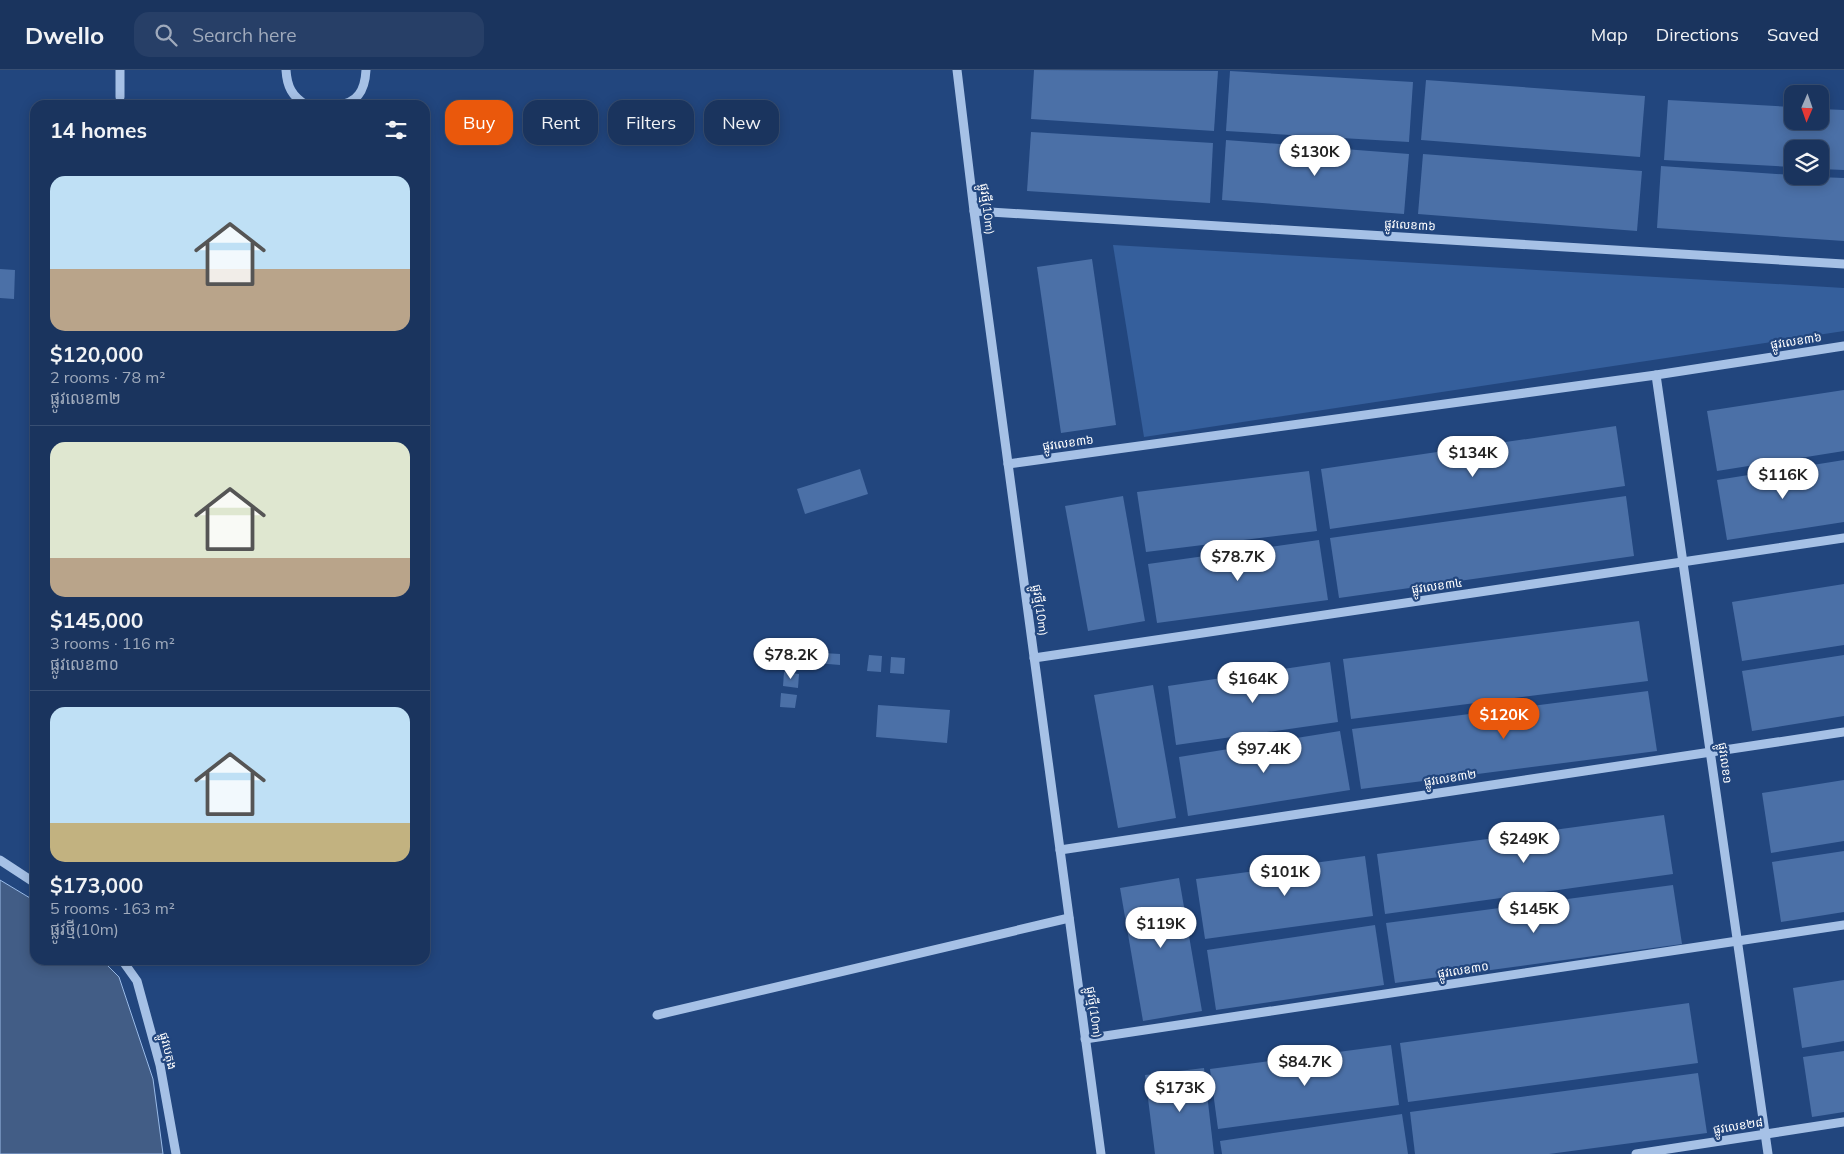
<!DOCTYPE html>
<html lang="en">
<head>
<meta charset="utf-8">
<style>
	:root { --surface:#1a345e; --page:#273f67; --text:#f1f3f6; --muted:#9faabc; --line:#384f73; --accent:#ea580c }
	body { margin:0; font-family:Mulish,"Noto Sans Khmer",sans-serif; background:var(--page); color:var(--text); height:100vh; display:flex; flex-direction:column; font-size:19px; white-space:nowrap }
	* { box-sizing:border-box; margin:0 }
	p { font-size:16px; color:var(--muted) }
	.icon { flex:none; width:28px; height:28px; fill:none; stroke:currentColor; stroke-width:2; stroke-linecap:round; stroke-linejoin:round }
	.map { position:relative; flex:1; overflow:hidden }
	.side { position:absolute; left:30px; top:30px; width:400px; height:865px; display:flex; flex-direction:column; background:var(--surface); border-radius:15px; box-shadow:0 2px 12px #0003,0 0 0 1px var(--line) }
	.side>* { flex:none }
	.hud { position:absolute; left:445px; top:30px; width:475px; height:45px; display:flex; gap:10px }
	.needle { width:32px; rotate:182deg }
	.controls { position:absolute; left:1784px; top:15px; display:grid; gap:10px }
	.controls a { display:grid; place-items:center; width:45px; height:45px; border-radius:10px; background:var(--surface); box-shadow:0 2px 12px #0003,0 0 0 1px var(--line); font-size:25px }
	.price { position:absolute; translate:-50% -42px; padding:0 11px; border-radius:18px; background:#fff; color:#222; font-size:16px; line-height:32px; filter:drop-shadow(0 1px 2px #0008) }
	.price::after { content:''; position:absolute; left:50%; top:30px; width:15px; height:11px; margin-left:-8px; background:inherit; clip-path:polygon(0 0,100% 0,50% 100%) }
	.price.active { background:var(--accent); color:#fff }
	ul { padding:0; list-style:none }
	li { display:grid; align-content:center; gap:10px; height:265px; padding:0 20px }
	li+li { border-top:1px solid var(--line) }
	li span { display:grid; place-items:center; height:155px; border-radius:15px; color:#555 }
	li>.icon { margin-inline-start:auto }
	span .icon { width:90px; height:90px; fill:#fffc; stroke-width:1 }
	li b { font-size:21px }
	h2 { display:flex; justify-content:space-between; align-items:center; height:60px; padding:0 20px; font-size:21px }
	.tag { padding:0 18px; border-radius:15px; background:var(--surface); box-shadow:0 2px 12px #0003,0 0 0 1px var(--line); font-size:18px; line-height:45px }
	.tag.active { background:var(--accent); color:#fff }
	header { display:flex; align-items:center; gap:30px; box-sizing:border-box; height:70px; padding:0 25px; background:var(--surface); border-bottom:1px solid var(--line) }
	header strong { font-size:24px }
	nav { display:flex; gap:28px; margin-inline-start:auto; font-size:18px }
	.search { width:350px; height:45px; background:var(--page); display:flex; align-items:center; gap:12px; box-sizing:border-box; padding:0 18px; border-radius:15px; color:var(--muted); font-size:19px }
	.map>svg:first-child { display:block }
	.green { fill:#355f9c }
	.water { fill:#425d86; stroke:#9abbe8 }
	.building { fill:#4b70a7 }
	.lines { fill:none; stroke-linecap:round; stroke-linejoin:round }
	.minor { stroke:#a6c1e6; stroke-width:9 }
	.labels { text-anchor:middle; stroke-width:4.5; stroke-linejoin:round; paint-order:stroke }
	.street-label { font-size:12px; fill:#fff; stroke:#22467e }
</style>
</head>
<body>
<header>
<strong>Dwello</strong>
<div class="search"><svg class="icon" aria-label="search" viewBox="0 0 24 24"><circle cx="10" cy="10" r="6"/><path d="M15 15l6 6"/></svg>Search here</div>
<nav><a>Map</a><a>Directions</a><a>Saved</a></nav>
</header>
<div class="map">
<svg width="1844" height="1084" viewBox="0 0 1844 1084">
	<rect width="100%" height="100%" fill="#22467e"/>
	<path class="green" d="M1113,175L1844,218V261L1144,367Z"/>
	<path class="water" d="M0,810L35,831V890H102L119,907L153,1009L163,1084H0Z"/>
	<g class="building">
		<path d="M1034,0L1218,1L1214,61L1031,49Z"/>
		<path d="M1230,1L1413,12L1409,72L1226,61Z"/>
		<path d="M1426,10L1645,26L1640,87L1421,70Z"/>
		<path d="M1668,30L1792,37V51H1820V39L1844,40V100L1820,99V79H1792V97L1664,90Z"/>
		<path d="M1031,62L1213,73L1210,133L1027,121Z"/>
		<path d="M1226,70L1409,84L1404,144L1222,130Z"/>
		<path d="M1423,84L1642,101L1637,161L1418,144Z"/>
		<path d="M1661,96L1792,105V106L1844,108V171L1657,158Z"/>
		<path d="M1092,189L1116,355L1061,363L1037,197Z"/>
		<path d="M0,199L15,200L14,229L0,228Z"/>
		<path d="M1844,320V381L1717,401L1707,341Z"/>
		<path d="M1616,356L1625,416L1330,459L1321,399Z"/>
		<path d="M1844,390V452L1727,470L1717,410Z"/>
		<path d="M860,399L868,424L805,444L797,419Z"/>
		<path d="M1309,401L1317,461L1146,482L1137,422Z"/>
		<path d="M1123,426L1145,551L1088,561L1065,436Z"/>
		<path d="M1626,426L1634,486L1339,528L1330,468Z"/>
		<path d="M1319,470L1328,530L1157,553L1148,494Z"/>
		<path d="M1844,514V575L1742,591L1732,532Z"/>
		<path d="M1639,551L1648,611L1351,649L1343,589Z"/>
		<path d="M805,582L840,584V595L804,592Z"/>
		<path d="M869,585L882,586L881,602L867,601Z"/>
		<path d="M1844,585V646L1752,661L1742,601Z"/>
		<path d="M891,587L905,588L904,604L890,603Z"/>
		<path d="M1330,592L1338,652L1176,675L1168,616Z"/>
		<path d="M784,602L799,604L798,618L783,616Z"/>
		<path d="M1153,615L1176,748L1118,758L1094,625Z"/>
		<path d="M1648,621L1657,681L1361,719L1352,659Z"/>
		<path d="M781,623L797,625L795,638L780,637Z"/>
		<path d="M878,635L950,640L947,673L876,667Z"/>
		<path d="M1340,661L1350,720L1188,746L1179,687Z"/>
		<path d="M1844,710V771L1771,783L1762,723Z"/>
		<path d="M1664,745L1673,804L1385,844L1377,784Z"/>
		<path d="M1844,781V842L1781,852L1772,792Z"/>
		<path d="M1365,786L1373,846L1205,869L1196,809Z"/>
		<path d="M1179,808L1202,941L1143,951L1120,818Z"/>
		<path d="M1673,815L1682,874L1395,913L1386,853Z"/>
		<path d="M1375,855L1384,915L1216,940L1207,880Z"/>
		<path d="M1844,910V971L1802,978L1793,918Z"/>
		<path d="M1689,933L1698,993L1408,1032L1400,973Z"/>
		<path d="M1391,975L1399,1035L1218,1059L1210,999Z"/>
		<path d="M1844,981V1042L1812,1047L1803,987Z"/>
		<path d="M1204,998L1214,1084H1155L1145,1005Z"/>
		<path d="M1698,1003L1707,1063L1549,1084H1415L1410,1042Z"/>
		<path d="M1402,1044L1408,1084H1222L1220,1071Z"/>
	</g>
	<g class="lines">
		<g class="minor">
			<path d="M286,0C287,17 292,26 306,35"/>
			<path d="M957,0L974,141L1101,1084"/>
			<path d="M120,27V0"/>
			<path d="M338,35C358,33 365,20 366,0"/>
			<path d="M974,141L1844,194"/>
			<path d="M1656,305L1768,1084"/>
			<path d="M1008,394L1656,305L1844,276"/>
			<path d="M1034,588L1844,468"/>
			<path d="M1060,780L1844,662"/>
			<path d="M0,790L35,813"/>
			<path d="M122,890L137,911L160,995L176,1084"/>
			<path d="M657,945L1069,848"/>
			<path d="M1085,969L1844,855"/>
			<path d="M1636,1084L1844,1052"/>
		</g>
	</g>
	<g class="labels">
		<g class="street-label">
			<text transform="translate(987 139) rotate(83)" y="4">ផ្លូវថ្មី(10m)</text>
			<text transform="translate(1410 155) rotate(3)" y="4">ផ្លូវលេខ៣៦</text>
			<text transform="translate(1796 271) rotate(-9)" y="4">ផ្លូវលេខ៣៦</text>
			<text transform="translate(1068 373) rotate(-8)" y="4">ផ្លូវលេខ៣៦</text>
			<text transform="translate(1437 516) rotate(-8)" y="4">ផ្លូវលេខ៣៤</text>
			<text transform="translate(1040 540) rotate(82)" y="4">ផ្លូវថ្មី(10m)</text>
			<text transform="translate(1725 693) rotate(82)" y="4">ផ្លូវលេខ១</text>
			<text transform="translate(1450 708) rotate(-9)" y="4">ផ្លូវលេខ៣២</text>
			<text transform="translate(1463 900) rotate(-9)" y="4">ផ្លូវលេខ៣០</text>
			<text transform="translate(1094 942) rotate(82)" y="4">ផ្លូវថ្មី(10m)</text>
			<text transform="translate(168 981) rotate(76)" y="4">ផ្លូវបេតុង</text>
			<text transform="translate(1738 1056) rotate(-9)" y="4">ផ្លូវលេខ២៨</text>
		</g>
	</g>
</svg>
<div class="controls">
<a><svg class="needle" viewBox="-14 -14 28 28"><path d="M0-13l5 13h-10z" fill="#e53935"/><path d="M0 13l5-13h-10z" fill="#9faabc"/></svg></a>
<a><svg class="icon" aria-label="layers" viewBox="0 0 24 24"><path d="M12 4l9 5-9 5-9-5zM3 14l9 5 9-5"/></svg></a>
</div>
<b class="price" style="left:1315px;top:107px">$130K</b>
<b class="price" style="left:1473px;top:408px">$134K</b>
<b class="price" style="left:1783px;top:430px">$116K</b>
<b class="price" style="left:1238px;top:512px">$78.7K</b>
<b class="price" style="left:791px;top:610px">$78.2K</b>
<b class="price" style="left:1253px;top:634px">$164K</b>
<b class="price active" style="left:1504px;top:670px">$120K</b>
<b class="price" style="left:1264px;top:704px">$97.4K</b>
<b class="price" style="left:1524px;top:794px">$249K</b>
<b class="price" style="left:1285px;top:827px">$101K</b>
<b class="price" style="left:1534px;top:864px">$145K</b>
<b class="price" style="left:1161px;top:879px">$119K</b>
<b class="price" style="left:1305px;top:1017px">$84.7K</b>
<b class="price" style="left:1180px;top:1043px">$173K</b>
<div class="hud">
<a class="tag active">Buy</a>
<a class="tag">Rent</a>
<a class="tag">Filters</a>
<a class="tag">New</a>
</div>
<section class="side">
<h2>14 homes<svg class="icon" aria-label="filters" viewBox="0 0 24 24"><path d="M4 7h16M4 17h16"/><circle cx="9" cy="7" r="2"/><circle cx="15" cy="17" r="2"/></svg></h2>
<ul>
<li><span style="background:linear-gradient(#bfe0f5 60%,#b9a48a 0)"><svg class="icon" aria-label="home" viewBox="0 0 24 24"><path d="M3 11l9-7 9 7M6 9v11h12V9"/></svg></span><div><b>$120,000</b><p>2 rooms · 78 m²</p><p>ផ្លូវលេខ៣២</p></div></li>
<li><span style="background:linear-gradient(#dfe7d0 75%,#b9a48a 0)"><svg class="icon" aria-label="home" viewBox="0 0 24 24"><path d="M3 11l9-7 9 7M6 9v11h12V9"/></svg></span><div><b>$145,000</b><p>3 rooms · 116 m²</p><p>ផ្លូវលេខ៣០</p></div></li>
<li><span style="background:linear-gradient(#bfe0f5 75%,#c2b280 0)"><svg class="icon" aria-label="home" viewBox="0 0 24 24"><path d="M3 11l9-7 9 7M6 9v11h12V9"/></svg></span><div><b>$173,000</b><p>5 rooms · 163 m²</p><p>ផ្លូវថ្មី(10m)</p></div></li>
</ul>
</section>
</div>
</body>
</html>
